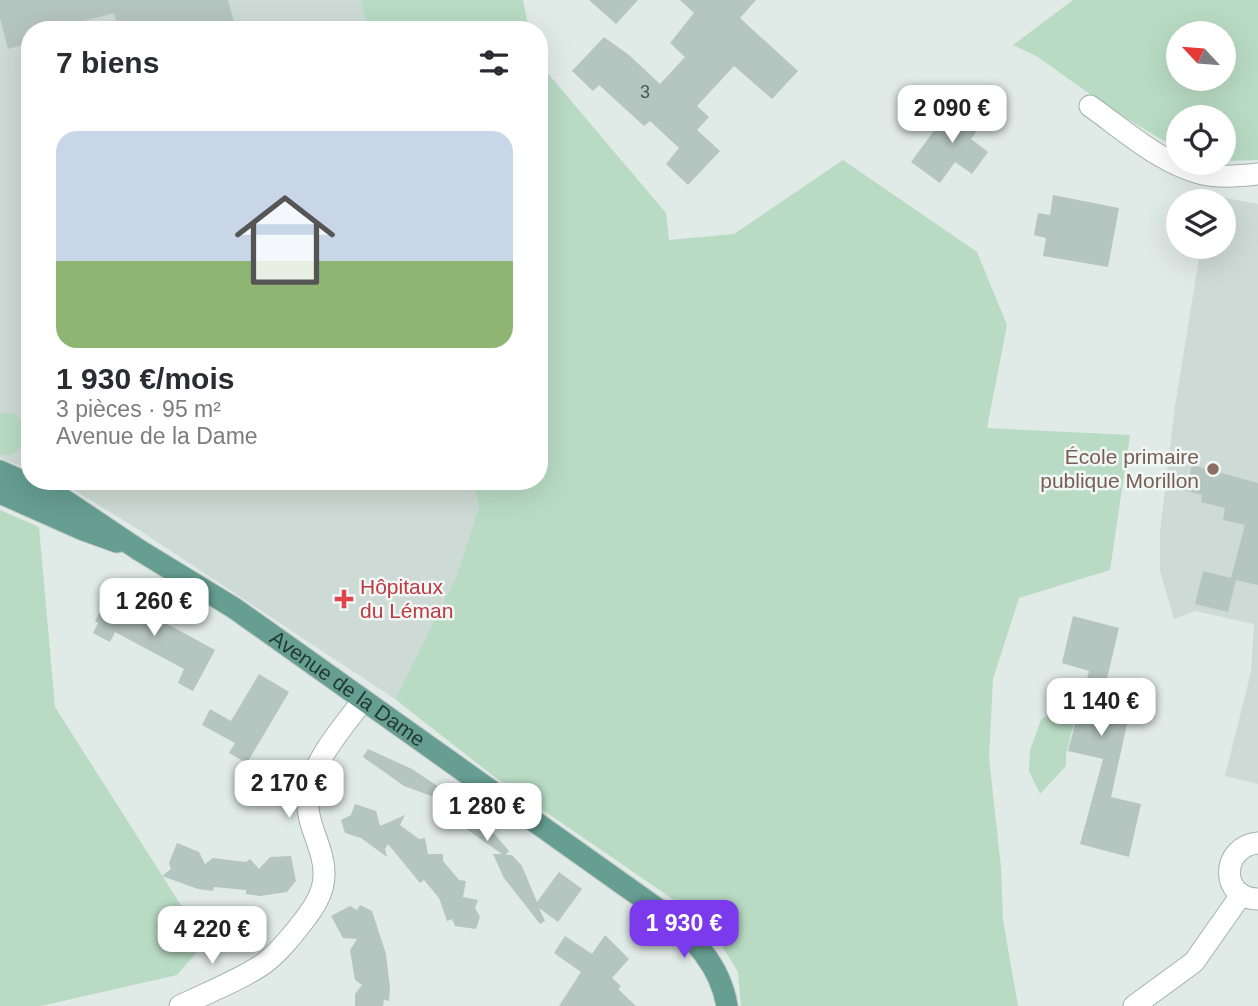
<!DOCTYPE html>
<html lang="fr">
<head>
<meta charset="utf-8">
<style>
	:root { --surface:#fff; --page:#f2f2f3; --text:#2b2b33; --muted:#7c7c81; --line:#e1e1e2; --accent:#7c3aed }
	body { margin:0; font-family:Arial,sans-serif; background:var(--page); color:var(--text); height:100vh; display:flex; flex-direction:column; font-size:26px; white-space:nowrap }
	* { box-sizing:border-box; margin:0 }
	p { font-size:23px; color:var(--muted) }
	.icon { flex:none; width:38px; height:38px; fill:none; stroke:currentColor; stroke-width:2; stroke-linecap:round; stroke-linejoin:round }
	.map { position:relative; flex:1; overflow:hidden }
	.side { position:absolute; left:21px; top:21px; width:527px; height:469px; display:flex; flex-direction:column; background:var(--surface); border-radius:28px; box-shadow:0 7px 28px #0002 }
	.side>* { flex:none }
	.needle { width:46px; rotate:296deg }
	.buttons { position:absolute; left:1166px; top:21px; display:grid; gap:14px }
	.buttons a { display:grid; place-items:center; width:70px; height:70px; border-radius:50%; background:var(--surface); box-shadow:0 7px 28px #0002; font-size:35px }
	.price { position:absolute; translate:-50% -60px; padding:0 16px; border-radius:14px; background:#fff; color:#222; font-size:23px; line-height:46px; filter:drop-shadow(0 2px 4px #0008) }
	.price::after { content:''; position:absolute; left:50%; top:42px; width:21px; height:16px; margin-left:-10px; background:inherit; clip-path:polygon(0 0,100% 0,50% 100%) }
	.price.on { background:var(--accent); color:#fff }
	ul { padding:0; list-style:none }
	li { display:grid; align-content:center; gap:14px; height:371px; padding:0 35px }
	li+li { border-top:2px solid var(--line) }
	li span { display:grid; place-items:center; height:217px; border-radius:21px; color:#555 }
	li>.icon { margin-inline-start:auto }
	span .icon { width:126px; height:126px; fill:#fffc; stroke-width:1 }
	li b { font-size:30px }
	h2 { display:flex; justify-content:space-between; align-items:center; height:84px; padding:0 35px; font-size:30px }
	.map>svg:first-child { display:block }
	.built { fill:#cedad5 }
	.green { fill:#b9dbc3; fill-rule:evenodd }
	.building { fill:#b5c5bf }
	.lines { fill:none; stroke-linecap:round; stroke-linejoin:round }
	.minor-casing { stroke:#a3b2ad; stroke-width:23 }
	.major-casing { stroke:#bcc4c2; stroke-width:23 }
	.minor { stroke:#fff; stroke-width:21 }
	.major { stroke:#669e91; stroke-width:21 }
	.education-dot { fill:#8d6e63; stroke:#f0f7f4; stroke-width:2.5 }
	.health-dot { fill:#e0444e; stroke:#f0f7f4; stroke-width:2.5 }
	.labels { text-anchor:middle; stroke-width:5; stroke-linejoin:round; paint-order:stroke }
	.number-label { font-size:18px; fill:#465d57 }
	.education-label { font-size:21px; fill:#785e54; stroke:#f0f7f4; text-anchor:end }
	.health-label { font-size:21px; fill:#be3a42; stroke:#f0f7f4; text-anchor:start }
	.street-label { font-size:21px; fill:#213a34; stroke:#f0f7f4 }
</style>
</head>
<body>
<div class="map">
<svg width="1258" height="1006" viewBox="0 0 1258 1006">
	<rect width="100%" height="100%" fill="#e0eae6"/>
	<g class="built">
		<path d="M0,0H361L368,30H30V470L0,458Z"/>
		<path d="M1210,195L1258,204V784L1225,776L1251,672L1254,624L1195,611L1174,619L1160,571V532L1175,406L1201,247H1223V201H1209Z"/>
		<path d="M59,481H473L479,507L457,575L395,699L136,528Z"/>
	</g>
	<g class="green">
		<path d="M361,0H523L529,30H368Z"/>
		<path d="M1073,0H1258V160L1223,161V117H1178V149L1112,110L1038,57L1013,45ZM1178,33H1223V79H1178Z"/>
		<path d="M539,63L666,213L669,240L734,234L843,160L977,252L1007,325L987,428L1130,435L1110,570L1019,598L993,679L989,758L1001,867L1003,920L1018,1006H741L738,972L714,933L677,902L492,775L395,699L457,575L479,507L473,481H539Z"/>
		<path d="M0,413C14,412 22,417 26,430L23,446L11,455H0Z"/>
		<path d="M0,510L39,527L55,707L205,943L177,975L41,1006H0Z"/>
		<path d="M1079,702L1066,755V766L1040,794L1029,771L1030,750L1041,720L1063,703Z"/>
	</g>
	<g class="building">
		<path d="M0,0H228L236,30H119L114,13L49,30H30V43L8,49L0,18Z"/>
		<path d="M589,0H638L616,24Z"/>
		<path d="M680,0H756L740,18L798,71L772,99L734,66L697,106L709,117L697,130L720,151L688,185L666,164L679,148L650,121L644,126L599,85L593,91L572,71L604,37L629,55L660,84L685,57L670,43L694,13Z"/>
		<path d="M955,102L983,122L971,139L988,152L972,174L955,162L940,183L911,162Z"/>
		<path d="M1053,195L1119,208L1108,267L1043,256L1046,238L1034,235L1038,213L1050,215Z"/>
		<path d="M1192,465L1258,483V585L1236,580L1228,612L1195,604L1203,571L1231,578L1245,525L1223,520L1225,508L1201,502L1202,495L1186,491Z"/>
		<path d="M110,593L215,650L193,691L178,683L184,669L115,632L110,642L93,633L98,623L95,621Z"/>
		<path d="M1073,616L1119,628L1100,708L1129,715L1111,797L1141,804L1129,857L1080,844L1103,759L1068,751L1089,671L1062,663Z"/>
		<path d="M259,674L289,692L247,763L229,753L235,743L202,725L210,709L231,721Z"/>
		<path d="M368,749L412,769L475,811L509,851L506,855H512L522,866L537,902L559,872L582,889L558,922L539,908L545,921L540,924L504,878L493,854H502L462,826L440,799L404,786L363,757Z"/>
		<path d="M355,804L376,811L380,826L405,815L400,825L419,839L425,838L428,854H443V861L459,880L466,881L463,897L478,900L475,908L480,917L476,929L455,926L452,919L447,921L439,898L424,880L420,883L388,844L385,849L387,857L361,838L345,833L341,820L351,815Z"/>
		<path d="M177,843L199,852L205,864L213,858L246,862L250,859L259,869L270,857L291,856L296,881L287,892L260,896L246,894V890L214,887L213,891L198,889L162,876L171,869L169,863Z"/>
		<path d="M360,905L372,911L386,954L390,988L389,1001L384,1000L383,1006H355V994L362,985L355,980L350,950L357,939L343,938L331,916L350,906L357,910Z"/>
		<path d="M605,935L629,959L612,978L621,986L618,989L636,1006H559L581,972L554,953L565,936L592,954Z"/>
	</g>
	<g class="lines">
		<defs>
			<g id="minor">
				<path d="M1090,106C1124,130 1161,164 1203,174C1220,178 1241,176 1258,174"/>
				<path d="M1258,843C1220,847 1220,899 1258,899"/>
				<path d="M180,1006C204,994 245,978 266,962C280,951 291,937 302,923C313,909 324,893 324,875C325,848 305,824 308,797C312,760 342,729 363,700"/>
				<path d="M1134,1006L1194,962L1241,895"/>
			</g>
			<g id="major">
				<path id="s1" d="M0,471L63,499L139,550L234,608L662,912C693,938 720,964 727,1006"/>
				<path d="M0,493L81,529L117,542"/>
			</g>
		</defs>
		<use href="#minor" class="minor-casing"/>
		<use href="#major" class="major-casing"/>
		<use href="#minor" class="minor"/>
		<use href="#major" class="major"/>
	</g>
	<circle class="education-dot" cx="1213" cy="469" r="7"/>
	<path class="health-dot" d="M340.5 588.5h7v7h7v7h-7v7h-7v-7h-7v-7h7z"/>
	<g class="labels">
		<g class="number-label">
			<text x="645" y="98">3</text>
		</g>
		<g class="education-label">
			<text x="1199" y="464">École primaire<tspan x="1199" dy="24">publique Morillon</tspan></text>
		</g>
		<g class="health-label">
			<text x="360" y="594">Hôpitaux<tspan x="360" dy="24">du Léman</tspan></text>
		</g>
		<g class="street-label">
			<text dy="7" stroke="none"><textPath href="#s1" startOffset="411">Avenue de la Dame</textPath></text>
		</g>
	</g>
</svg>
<div class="buttons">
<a><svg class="needle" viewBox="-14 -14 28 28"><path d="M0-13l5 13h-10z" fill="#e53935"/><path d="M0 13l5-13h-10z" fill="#7c7c81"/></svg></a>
<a><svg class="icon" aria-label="locate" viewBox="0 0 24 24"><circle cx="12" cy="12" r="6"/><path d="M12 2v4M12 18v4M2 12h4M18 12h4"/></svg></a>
<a><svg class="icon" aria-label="layers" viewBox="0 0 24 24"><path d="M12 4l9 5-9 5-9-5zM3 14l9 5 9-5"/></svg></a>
</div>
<b class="price" style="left:952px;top:145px">2 090 €</b>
<b class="price" style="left:154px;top:638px">1 260 €</b>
<b class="price" style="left:1101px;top:738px">1 140 €</b>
<b class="price" style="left:289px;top:820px">2 170 €</b>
<b class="price" style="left:487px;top:843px">1 280 €</b>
<b class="price on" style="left:684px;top:960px">1 930 €</b>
<b class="price" style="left:212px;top:966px">4 220 €</b>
<section class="side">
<h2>7 biens<svg class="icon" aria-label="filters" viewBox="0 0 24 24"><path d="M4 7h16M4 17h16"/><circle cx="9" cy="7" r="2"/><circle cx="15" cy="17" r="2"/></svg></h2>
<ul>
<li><span style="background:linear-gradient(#c9d6e8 60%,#8fb573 0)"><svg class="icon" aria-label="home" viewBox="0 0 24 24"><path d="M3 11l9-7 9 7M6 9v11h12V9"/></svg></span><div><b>1 930 €/mois</b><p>3 pièces · 95 m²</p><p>Avenue de la Dame</p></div></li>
</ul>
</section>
</div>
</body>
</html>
